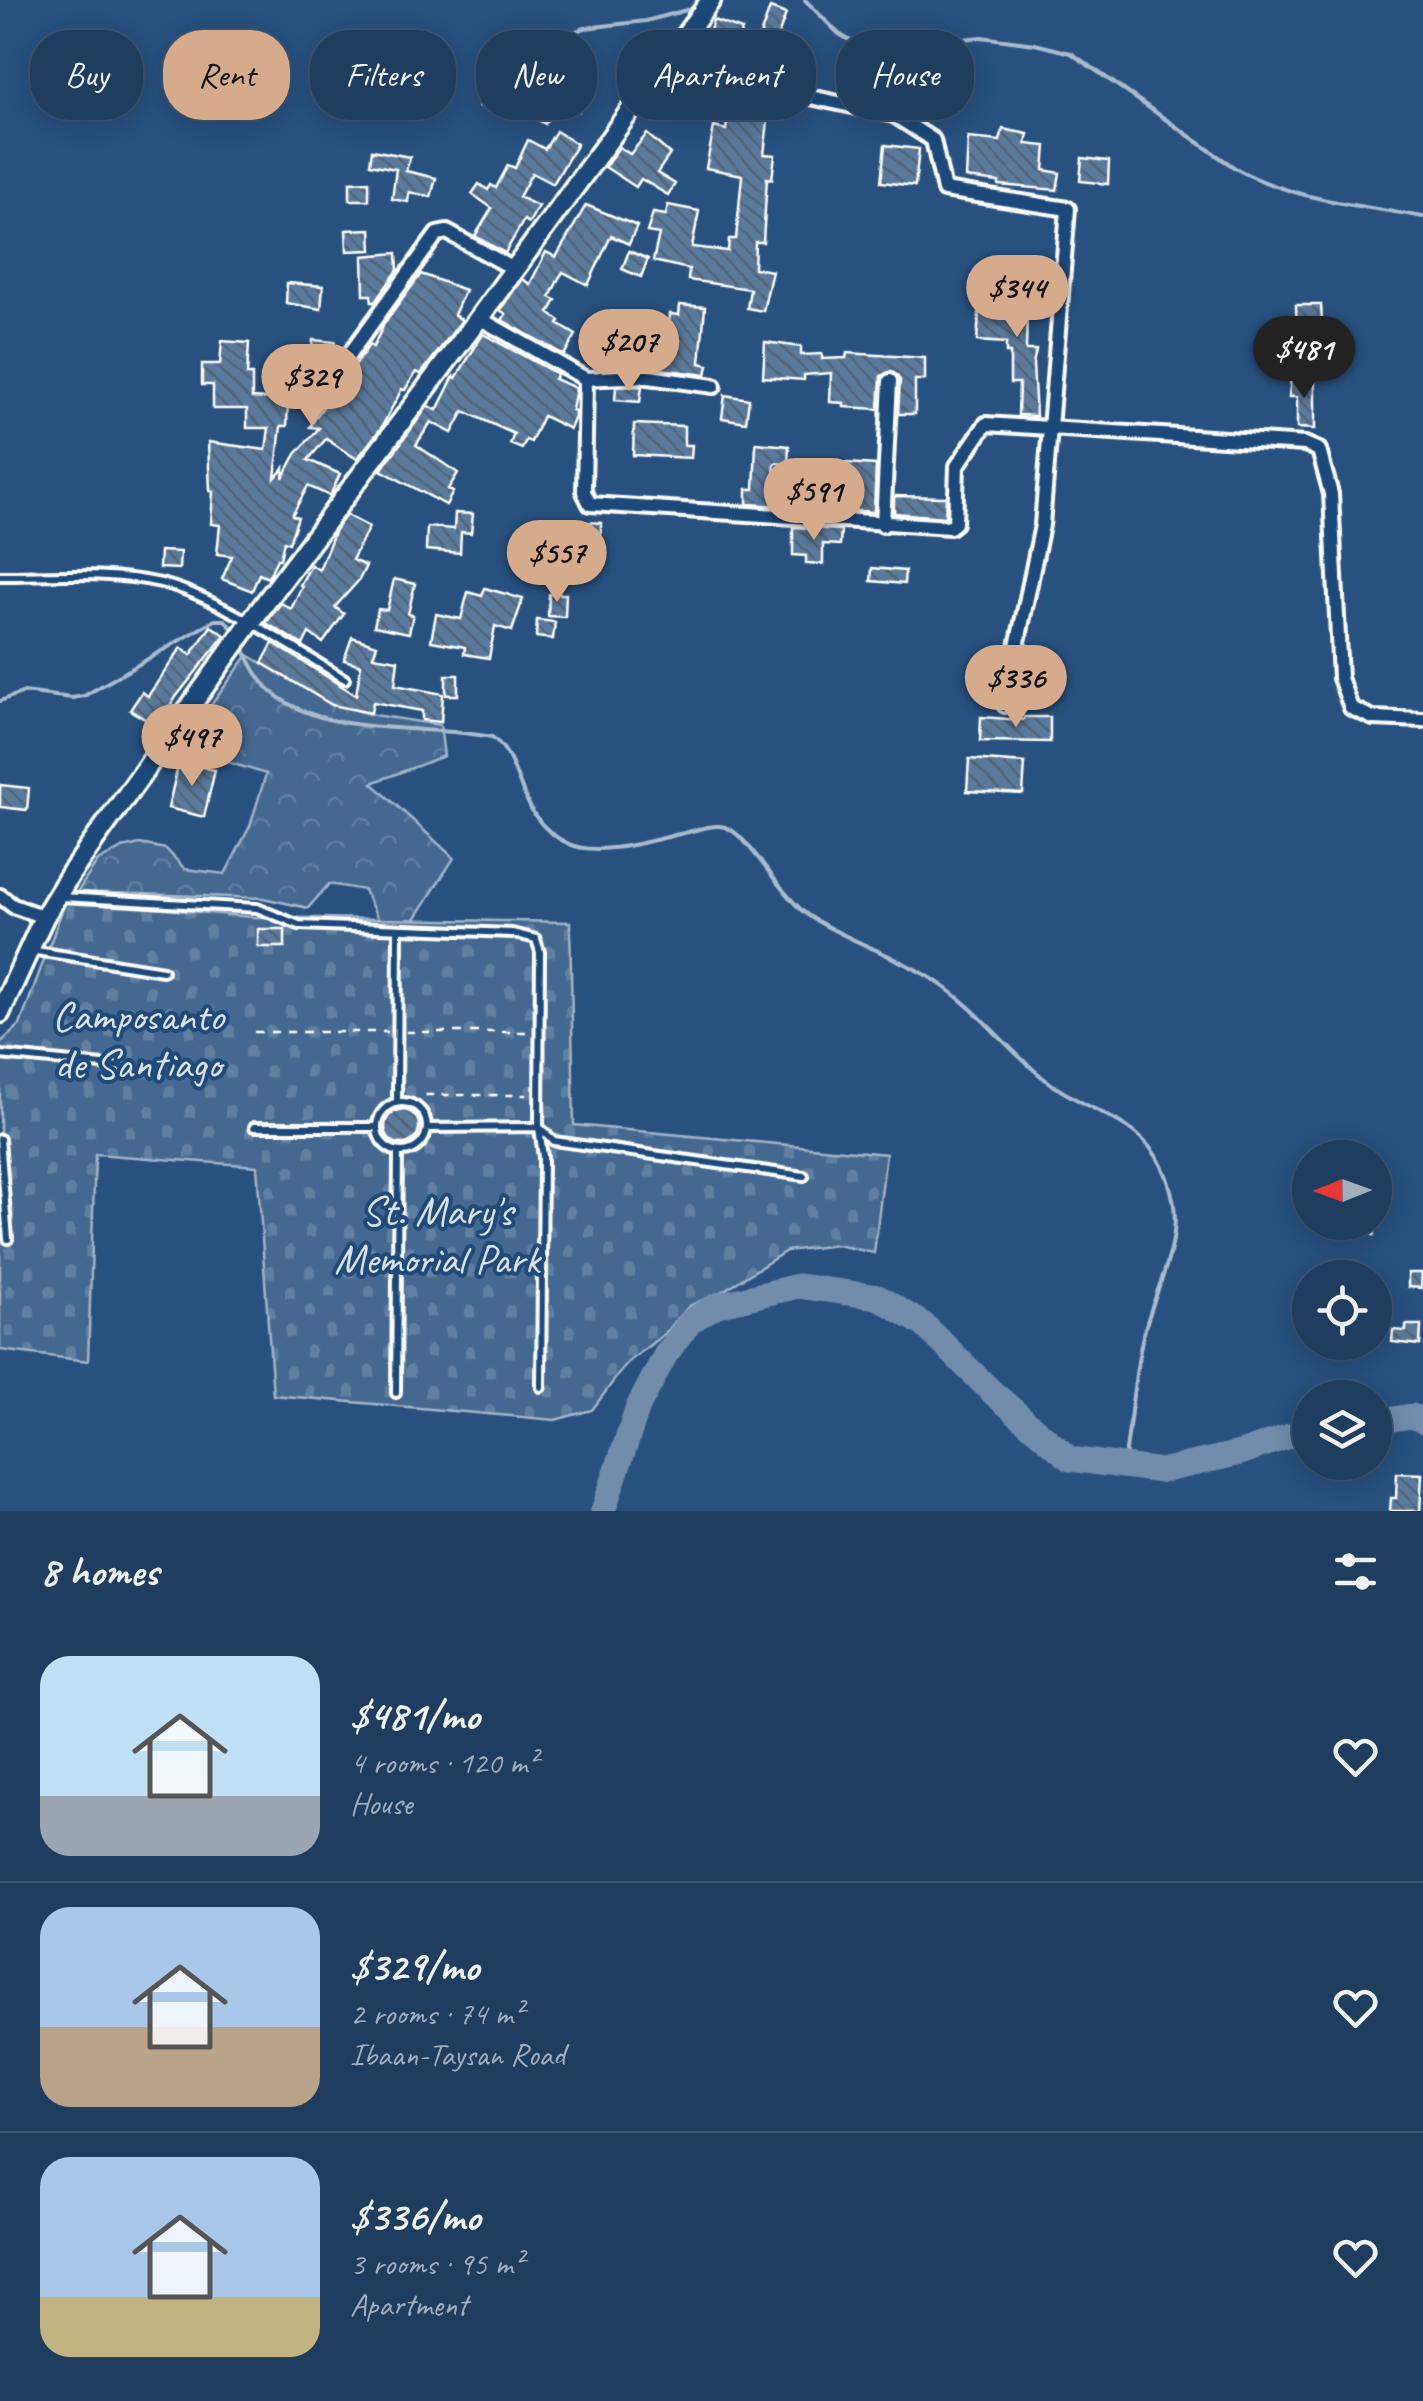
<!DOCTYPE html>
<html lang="en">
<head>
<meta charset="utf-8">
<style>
	:root { --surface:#1e3d5f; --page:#2b4868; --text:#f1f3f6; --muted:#a1aebd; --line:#3c5674; --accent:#d6ab8b }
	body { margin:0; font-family:Caveat,sans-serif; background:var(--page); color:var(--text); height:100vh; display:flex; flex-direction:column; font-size:38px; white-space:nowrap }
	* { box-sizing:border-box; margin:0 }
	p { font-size:32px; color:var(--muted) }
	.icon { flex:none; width:55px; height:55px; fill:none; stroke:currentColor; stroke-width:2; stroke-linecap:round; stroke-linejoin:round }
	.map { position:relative; height:1511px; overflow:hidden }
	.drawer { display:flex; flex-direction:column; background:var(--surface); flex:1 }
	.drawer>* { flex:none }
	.top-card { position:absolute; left:30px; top:30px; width:1365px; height:90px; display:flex; gap:20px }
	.needle { width:65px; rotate:269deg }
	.buttons { position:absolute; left:1292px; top:1140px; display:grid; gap:20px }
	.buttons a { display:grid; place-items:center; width:100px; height:100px; border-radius:50%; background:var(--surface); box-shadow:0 5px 25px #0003,0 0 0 2px var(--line); font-size:50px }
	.price { position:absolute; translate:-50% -85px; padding:0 22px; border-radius:35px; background:var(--accent); color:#111; font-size:32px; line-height:65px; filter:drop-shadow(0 2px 5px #0008) }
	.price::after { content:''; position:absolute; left:50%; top:60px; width:30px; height:22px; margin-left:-15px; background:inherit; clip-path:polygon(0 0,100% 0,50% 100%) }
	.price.active { background:#222; color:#fff }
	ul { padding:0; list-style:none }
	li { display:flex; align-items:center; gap:30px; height:250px; padding:0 40px }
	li+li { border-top:2px solid var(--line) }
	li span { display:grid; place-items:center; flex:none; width:280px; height:200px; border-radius:30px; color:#555 }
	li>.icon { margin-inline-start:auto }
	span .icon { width:120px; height:120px; fill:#fffc; stroke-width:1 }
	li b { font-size:42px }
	h2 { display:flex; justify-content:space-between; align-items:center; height:120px; padding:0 40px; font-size:42px }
	.tag { padding:0 35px; border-radius:40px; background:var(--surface); box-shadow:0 5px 25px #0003,0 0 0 2px var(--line); font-size:35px; line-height:90px }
	.tag.active { background:var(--accent); color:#111 }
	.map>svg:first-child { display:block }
	.forest { fill:url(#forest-crowns); stroke:#a2b4c8; stroke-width:2.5 }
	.cemetery { fill:url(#cemetery-stones); stroke:#a2b4c8; stroke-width:2.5 }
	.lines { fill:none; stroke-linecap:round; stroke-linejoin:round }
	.stream { stroke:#aabbcd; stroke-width:4 }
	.river { stroke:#718dab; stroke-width:25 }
	.building { fill:url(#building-back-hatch); stroke:#fff; stroke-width:2.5 }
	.lane-casing { stroke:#fff; stroke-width:14 }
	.street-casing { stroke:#fff; stroke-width:20 }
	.secondary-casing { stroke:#fff; stroke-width:25 }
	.path { stroke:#fff; stroke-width:2.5; stroke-dasharray:8 8; stroke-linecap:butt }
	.lane { stroke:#1f4a7a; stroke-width:6 }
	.street { stroke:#1f4a7a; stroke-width:12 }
	.secondary { stroke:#1f4a7a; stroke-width:18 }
	.labels { text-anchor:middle; stroke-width:8; stroke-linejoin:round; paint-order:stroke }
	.park-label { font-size:42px; fill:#dae1e9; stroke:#1f4a7a }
</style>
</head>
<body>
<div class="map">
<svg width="1423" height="1511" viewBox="0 0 1423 1511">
	<defs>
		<pattern id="forest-crowns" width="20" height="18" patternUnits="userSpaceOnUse" patternTransform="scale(2.5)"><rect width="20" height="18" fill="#446890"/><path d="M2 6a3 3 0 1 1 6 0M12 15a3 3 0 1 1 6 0" fill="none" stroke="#607fa1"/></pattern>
		<pattern id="cemetery-stones" width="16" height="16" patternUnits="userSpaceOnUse" patternTransform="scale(2.5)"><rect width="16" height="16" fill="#446890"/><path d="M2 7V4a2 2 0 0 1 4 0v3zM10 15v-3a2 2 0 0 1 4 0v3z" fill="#607fa1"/></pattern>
		<pattern id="building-back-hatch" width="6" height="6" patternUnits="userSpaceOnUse" patternTransform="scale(2.5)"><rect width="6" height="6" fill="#5a7a9d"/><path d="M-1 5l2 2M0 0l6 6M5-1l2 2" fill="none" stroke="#536374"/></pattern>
	</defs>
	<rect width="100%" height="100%" fill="#28517f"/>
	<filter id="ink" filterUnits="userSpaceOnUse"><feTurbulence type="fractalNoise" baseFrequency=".01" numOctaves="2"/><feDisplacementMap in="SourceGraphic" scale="20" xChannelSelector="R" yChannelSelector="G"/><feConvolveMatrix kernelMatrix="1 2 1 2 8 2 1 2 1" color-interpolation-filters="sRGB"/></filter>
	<g filter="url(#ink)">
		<path class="forest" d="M248,655L325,699L368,714L440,725L444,756L372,783L454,858L415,919L380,923L364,890L329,884L308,908L263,898L77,892L98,861L122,848L140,844L166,849L185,869L225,874L250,826L266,774L180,747Z"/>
		<path class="cemetery" d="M66,900L252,917L570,922L574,1125L886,1154L874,1253L837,1245L786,1251L723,1291L689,1306L664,1334L627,1363L592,1410L555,1420L273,1395L257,1166L95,1154L88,1361L0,1350V1043L20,1025Z"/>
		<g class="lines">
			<g class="stream">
				<path d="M805,0L839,34L859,46L882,48L981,37L1035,44L1071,53L1235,168C1292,200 1359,205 1423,217"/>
				<path d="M479,106L519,90L551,45L567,34L585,28L646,21L694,8"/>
				<path d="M243,648C251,664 259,681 273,693C329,739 425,723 492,737C525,761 514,819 569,844C599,858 657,839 688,832C700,829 713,824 725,827C749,834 782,900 812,918C851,942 895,955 934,980C977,1007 1006,1049 1046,1080C1099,1121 1157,1119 1173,1199C1183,1249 1150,1297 1141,1345C1133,1385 1130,1425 1124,1465"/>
				<path d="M0,701L24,692L72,698L84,696L215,620H225L234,631"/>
			</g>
			<g class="river">
				<path d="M1375,1422L1412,1416L1423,1421"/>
				<path d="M603,1511L638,1407L666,1354L691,1321L717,1305L798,1286L878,1297L924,1325L992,1392L1070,1459L1161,1471L1240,1453L1310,1429"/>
			</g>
		</g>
		<g class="building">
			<path d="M770,8L786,14L776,41L802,49L793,83L776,77L780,66L768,62L772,50L757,44Z"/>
			<path d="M713,20L742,30L736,47L708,37Z"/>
			<path d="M688,58L711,63L710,70L751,86L771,97L764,154L775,155L772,179L767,178L763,242H755L754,268L772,271L763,311L747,308L750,289L688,280L689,269L653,261L659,234L647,232L653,213L666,215L668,205L699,211L692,247L728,251L729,239H736L742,175L706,168L714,127L726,130L731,97L683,85Z"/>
			<path d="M552,88L583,97L579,111L548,103Z"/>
			<path d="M544,102L554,108L545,124L535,118Z"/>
			<path d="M1003,129L1028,134L1026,144L1046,146L1044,170L1060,173L1057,190L999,185V182L966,178L968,138L1000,141Z"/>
			<path d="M556,131L577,144L553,184L532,173L519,197L538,206L529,223L524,220L505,253L475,236L492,208L472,194L479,184L488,190L491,185L496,188L508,165L515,168L528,140L545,149Z"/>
			<path d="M647,134L670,154L657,173L675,184L668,195L641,179L636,187L605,167L619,147L630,154Z"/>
			<path d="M885,145L919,149L915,186L881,182Z"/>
			<path d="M372,150L410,157L406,171L436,178L431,197L409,192L408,202L392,199L396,169L370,164Z"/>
			<path d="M1082,158L1109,161L1108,184L1080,181Z"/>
			<path d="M369,181V200H350V182Z"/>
			<path d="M586,205L637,226L629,244L611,236L588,285L563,272L559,278L550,297L556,300L549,313L560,321L558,324L576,335L564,355L502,320L506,314L500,310L522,279L530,284L546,252L556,257Z"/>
			<path d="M371,229L372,250L347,251L346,230Z"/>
			<path d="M629,251L648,259L641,277L622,269Z"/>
			<path d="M397,253L398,270L375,302H372L371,295H364L363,256Z"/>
			<path d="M421,274L465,290L454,315L462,320L421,374L416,372L405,390L402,389L381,428L357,459L326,439L308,460L340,474L330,496L308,486L292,515L298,517L289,543L284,541L280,559H277L268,578L259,574L252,591L222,579L232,556L217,554L220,525L211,524L213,491H210L208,442L266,450L269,428H247V409H213V385H202V364H220L222,341L249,343L247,375H252V398L288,400L287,426H281L275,478L284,468L283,478L296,454L319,428L310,427L317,415L329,399V404L369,345L373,347L384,324Z"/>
			<path d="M287,283L323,286L321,309L286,303Z"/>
			<path d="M1026,288L1051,290L1050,311L1027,310L1026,350H1036L1033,364L1036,416L1018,415L1019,383H1010V353H1006V343L977,341L979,313L1002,315L1003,294L1026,295Z"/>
			<path d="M680,305L705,307L700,363L708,365L706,375L653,368L656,356L595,355L597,333L668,337L670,314L679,315Z"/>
			<path d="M1296,305H1321L1324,356L1297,355Z"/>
			<path d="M483,334L557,374L554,379L576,388L572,410L575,411V417L570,429L543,416L531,442L526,440L522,449L510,444L514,434L464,411L452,433L431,422L416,445L458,473L448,489L453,492L446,505L381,470L428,406L437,410L454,376L456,378Z"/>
			<path d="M313,340L335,342L332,362L311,360Z"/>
			<path d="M765,342L801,347V355L822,354V359L846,358L847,353L925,358V380H915V414H898L900,380L891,371L881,376L879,409L844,407V403L830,402L831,373L804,375V380L763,377Z"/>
			<path d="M1291,376L1315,378V429L1297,428V397H1289Z"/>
			<path d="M642,386L640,402L615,400L616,387Z"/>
			<path d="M725,395L749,399L746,422L722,418Z"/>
			<path d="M634,424L684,426V445H692L691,458L633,455Z"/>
			<path d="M756,443L789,446L788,464L775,463L773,490H788L787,506L747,504V489H754Z"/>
			<path d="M846,463L876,465L874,512L816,508L819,480L844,482Z"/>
			<path d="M894,496L946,497L945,517L894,513Z"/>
			<path d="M455,513L473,514L471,533L461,532L460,553L426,550L427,527L454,529Z"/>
			<path d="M346,515L369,527L352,560L366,566L359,580L335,607L344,614L323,643L309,633L303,645L266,623L281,603L291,609L302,586L300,585L311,565L319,570L335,530Z"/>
			<path d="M550,520L601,523L600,554L532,548L534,532L550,533Z"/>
			<path d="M793,527L841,530L840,545L823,544V564L806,563V556L793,555Z"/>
			<path d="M160,551L180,552L179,569L159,568Z"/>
			<path d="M872,568L905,571L904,584L871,581Z"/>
			<path d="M394,579L415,584L408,614L413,615L409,633L374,626L378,609L387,610Z"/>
			<path d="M485,588L523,599L512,631L495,626L489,658L464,654L465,647L431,641L436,614L461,619L468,592L482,596Z"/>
			<path d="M549,594H566L565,617L548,616Z"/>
			<path d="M537,620L555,622L553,639L536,637Z"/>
			<path d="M211,626L225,635L176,697L158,727L130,710L142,692L148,696L181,648L191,655Z"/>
			<path d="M352,637L377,645L373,656L398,660L395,685L443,694L441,722L422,720V711L373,702L371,713L332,705L262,663L273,643L356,695L361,665L344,660Z"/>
			<rect x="446" y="675" width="12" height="20"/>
			<path d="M981,717L1023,720L1024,717H1050V742L980,741Z"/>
			<path d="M969,759L1025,763L1023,794L967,791Z"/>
			<path d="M179,762L215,770L204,817L168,808Z"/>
			<path d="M0,785L29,788L27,810L0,807Z"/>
			<rect x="258" y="929" width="27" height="18"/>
			<circle cx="402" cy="1127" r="17"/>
			<path d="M1344,1222H1378L1374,1235Z"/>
			<path d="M1408,1273H1422L1421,1288L1408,1287Z"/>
			<path d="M1406,1325H1421L1420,1345L1392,1342L1393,1330L1406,1331Z"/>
			<path d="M1397,1473L1422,1474L1420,1511H1390L1391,1498H1396Z"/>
		</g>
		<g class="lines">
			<defs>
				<g id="lane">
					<path d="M0,576C53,576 109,571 161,583C217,596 294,649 345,679"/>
					<path d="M62,897L257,908L299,925L512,933L536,939L540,952L539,1127L543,1157L541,1387"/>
					<path d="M30,950L163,971"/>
					<path d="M0,1055L124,1067"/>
					<path d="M397,1102L398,931"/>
					<circle cx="402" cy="1127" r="25"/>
					<path d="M254,1127H377"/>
					<path d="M427,1128L539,1127L554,1141L804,1176"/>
					<path d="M0,1139L8,1239"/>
					<path d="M396,1393L398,1152"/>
				</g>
				<g id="street">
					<path d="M682,41L700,44L778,90L894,115L933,140L944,190L1068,209L1042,525L1005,705"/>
					<path d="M479,318L586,379L584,492L590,504L950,527L955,523L957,466L986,424L1305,444L1319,450L1331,494L1340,678L1351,708L1373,718L1423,720"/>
					<path d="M586,379L641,376L714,386"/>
					<path d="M317,399L437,234L447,232L514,269"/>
					<path d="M883,525L890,381"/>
					<path d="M0,896L13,906L44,917"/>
				</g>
				<path id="secondary" d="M0,1013L44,917L71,873L250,623L473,326L711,0"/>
			</defs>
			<use href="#lane" class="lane-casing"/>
			<use href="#street" class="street-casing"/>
			<use href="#secondary" class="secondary-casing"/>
			<g class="path">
				<path d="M254,1032H388"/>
				<path d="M406,1032H528"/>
				<path d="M416,1106L422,1095H527"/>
			</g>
			<use href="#lane" class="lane"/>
			<use href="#street" class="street"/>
			<use href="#secondary" class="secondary"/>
		</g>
	</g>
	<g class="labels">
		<g class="park-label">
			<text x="138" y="1030">Camposanto<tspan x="138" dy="48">de Santiago</tspan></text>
			<text x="437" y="1225">St. Mary's<tspan x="437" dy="48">Memorial Park</tspan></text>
		</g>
	</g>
</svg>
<div class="buttons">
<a><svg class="needle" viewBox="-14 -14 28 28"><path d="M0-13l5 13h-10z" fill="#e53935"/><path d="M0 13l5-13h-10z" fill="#a1aebd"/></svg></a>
<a><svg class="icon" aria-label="locate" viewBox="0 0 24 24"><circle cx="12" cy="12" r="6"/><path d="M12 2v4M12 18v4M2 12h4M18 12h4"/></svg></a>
<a><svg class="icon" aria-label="layers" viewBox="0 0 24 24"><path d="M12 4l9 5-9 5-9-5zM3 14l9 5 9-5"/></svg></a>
</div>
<b class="price" style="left:1017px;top:340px">$344</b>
<b class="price" style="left:629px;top:394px">$207</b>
<b class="price active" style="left:1304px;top:401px">$481</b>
<b class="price" style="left:312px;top:429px">$329</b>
<b class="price" style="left:814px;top:543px">$591</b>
<b class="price" style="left:557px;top:605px">$557</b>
<b class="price" style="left:1016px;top:730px">$336</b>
<b class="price" style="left:192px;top:789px">$497</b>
<div class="top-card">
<a class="tag">Buy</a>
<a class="tag active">Rent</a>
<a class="tag">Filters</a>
<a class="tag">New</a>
<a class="tag">Apartment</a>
<a class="tag">House</a>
</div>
</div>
<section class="drawer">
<h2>8 homes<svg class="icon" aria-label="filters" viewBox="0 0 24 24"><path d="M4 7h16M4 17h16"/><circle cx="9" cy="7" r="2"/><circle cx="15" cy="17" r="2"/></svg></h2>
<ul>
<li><span style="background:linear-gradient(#bfe0f5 70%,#9aa5b1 0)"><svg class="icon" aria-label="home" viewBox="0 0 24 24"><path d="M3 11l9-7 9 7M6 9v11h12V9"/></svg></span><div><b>$481/mo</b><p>4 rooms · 120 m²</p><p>House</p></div><svg class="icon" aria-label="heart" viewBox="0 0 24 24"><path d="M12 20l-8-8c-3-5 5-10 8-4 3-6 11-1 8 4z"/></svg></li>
<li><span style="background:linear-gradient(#a9c7e8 60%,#b9a48a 0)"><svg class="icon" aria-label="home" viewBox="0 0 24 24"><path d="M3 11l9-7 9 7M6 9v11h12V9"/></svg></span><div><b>$329/mo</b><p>2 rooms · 74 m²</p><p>Ibaan-Taysan Road</p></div><svg class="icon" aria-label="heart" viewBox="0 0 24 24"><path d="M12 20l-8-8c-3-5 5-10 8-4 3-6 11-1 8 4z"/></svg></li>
<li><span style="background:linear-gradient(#a9c7e8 70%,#c2b280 0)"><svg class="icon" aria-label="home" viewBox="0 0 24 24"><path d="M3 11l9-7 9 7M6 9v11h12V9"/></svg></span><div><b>$336/mo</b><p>3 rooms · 95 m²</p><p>Apartment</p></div><svg class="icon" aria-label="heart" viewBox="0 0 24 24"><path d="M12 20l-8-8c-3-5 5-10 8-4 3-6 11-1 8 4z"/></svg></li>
</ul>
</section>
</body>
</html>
